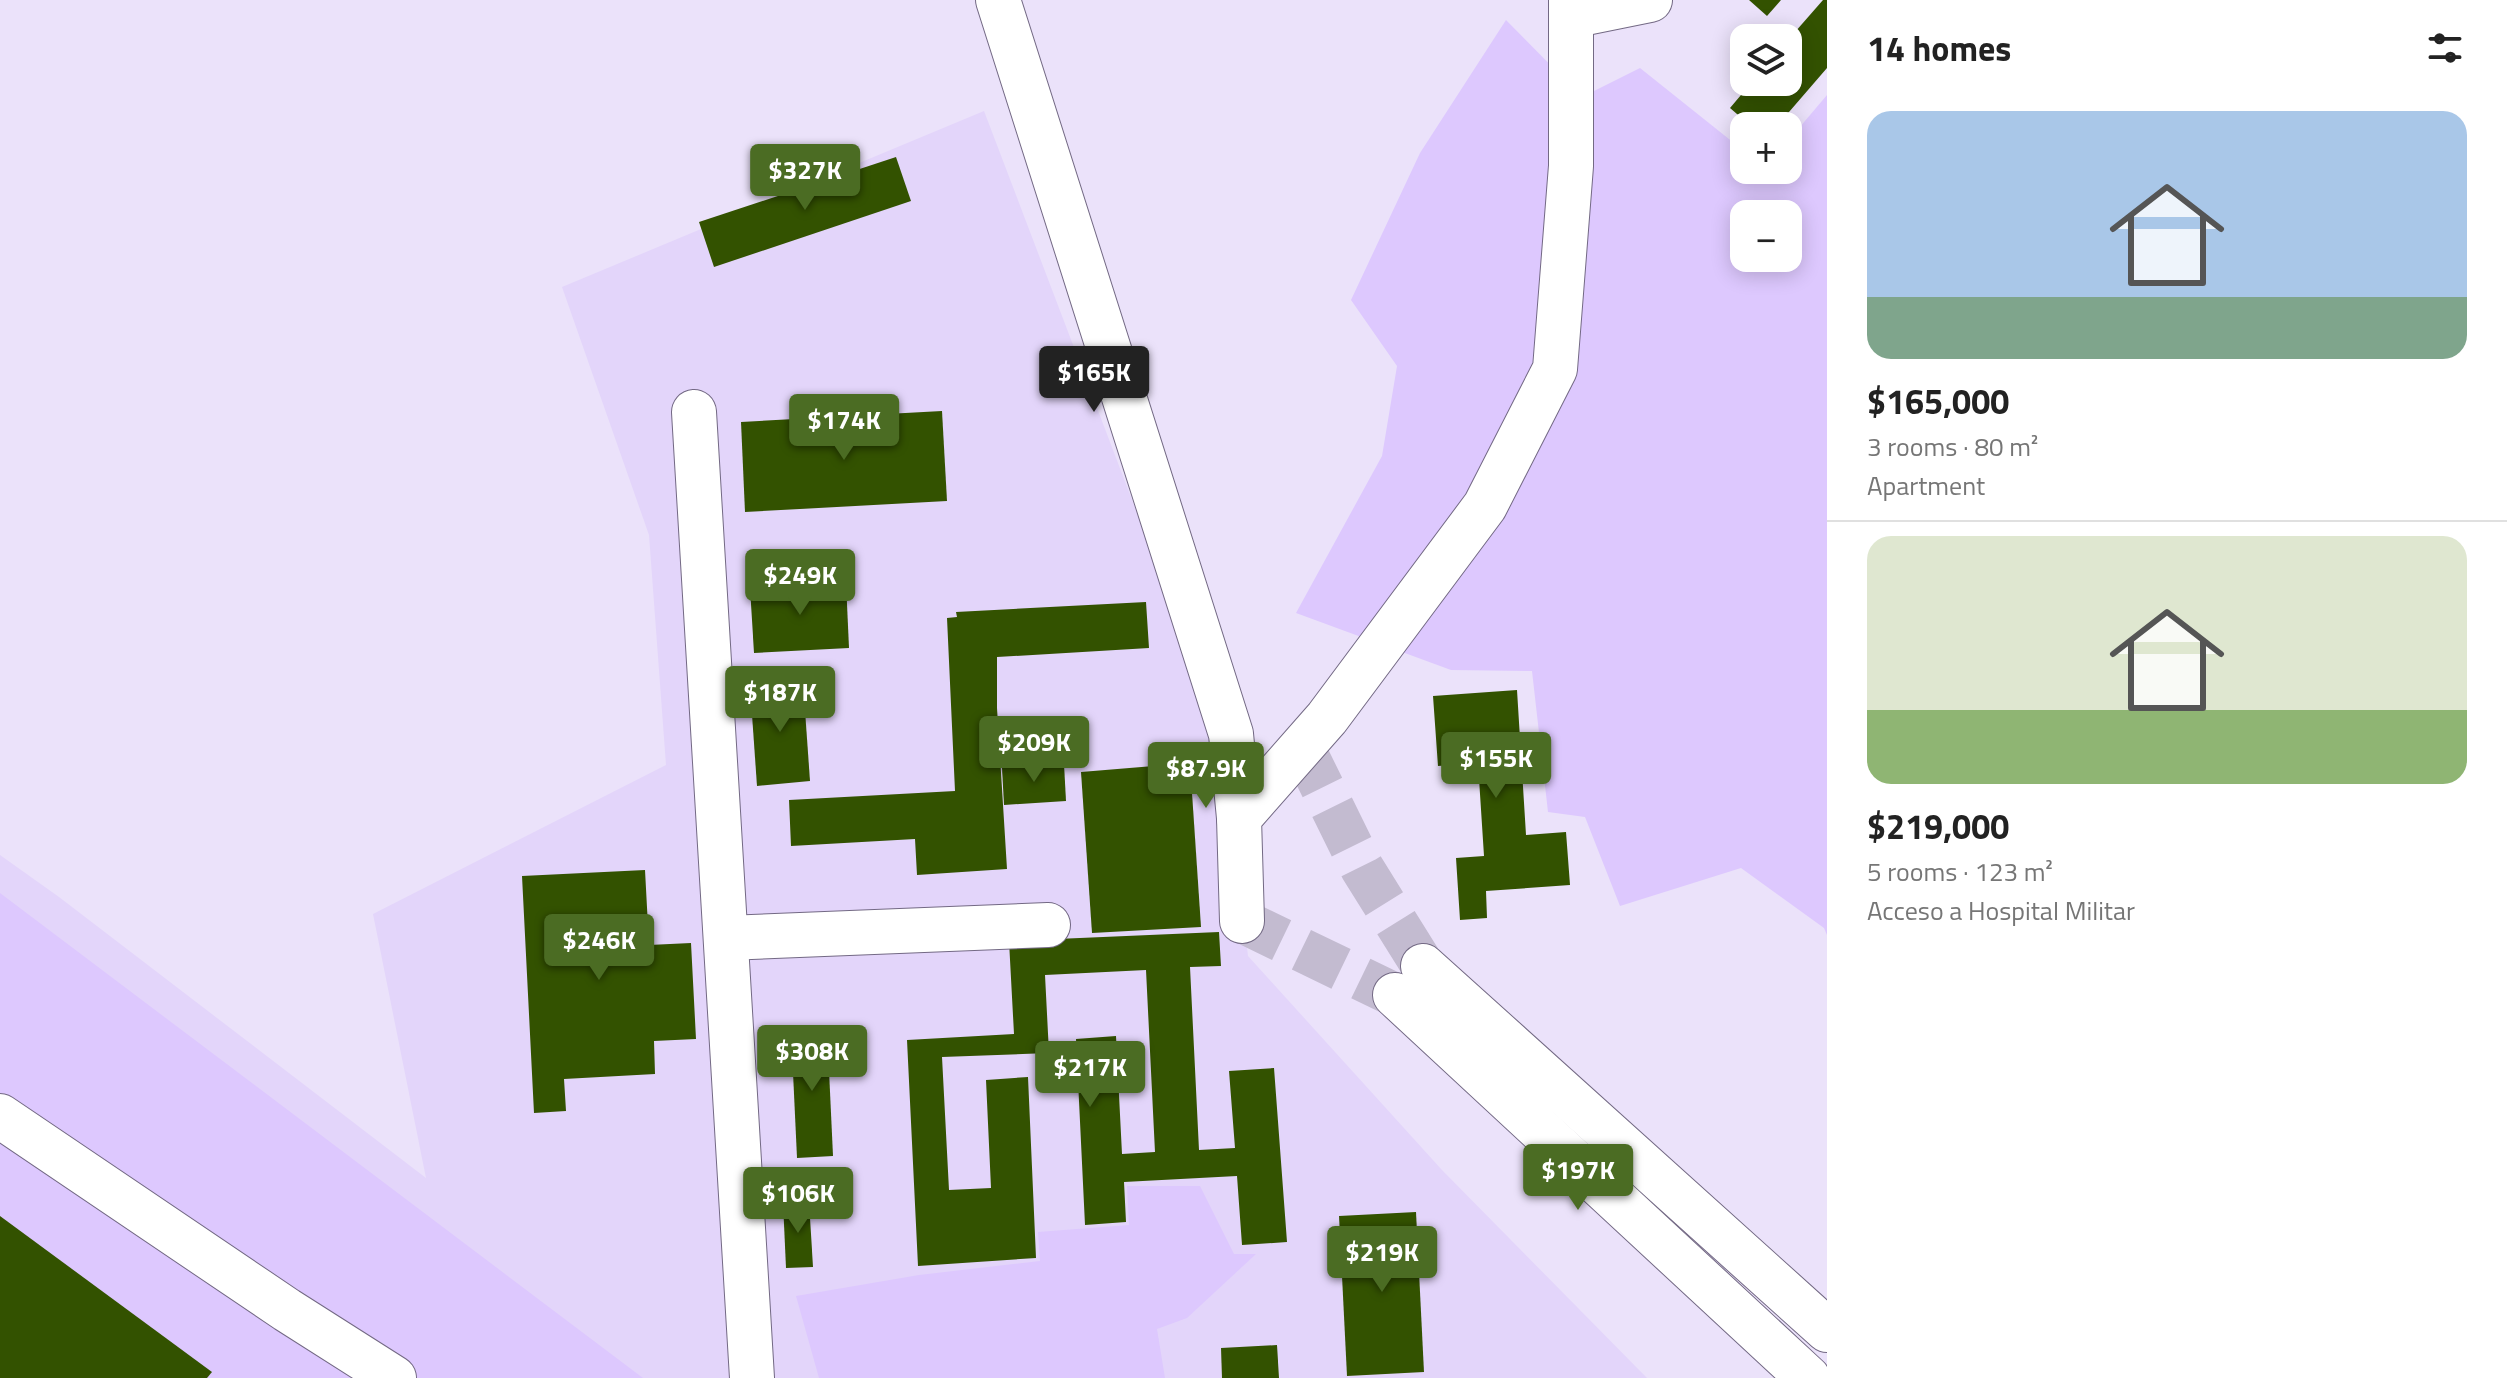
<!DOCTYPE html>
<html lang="en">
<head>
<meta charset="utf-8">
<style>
	:root { --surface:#fff; --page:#f6f6f6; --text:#222; --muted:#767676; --line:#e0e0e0; --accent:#4b6c23 }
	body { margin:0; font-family:"Titillium Web",sans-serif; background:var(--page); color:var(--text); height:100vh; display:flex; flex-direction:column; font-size:30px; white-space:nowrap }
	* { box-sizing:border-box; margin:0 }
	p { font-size:26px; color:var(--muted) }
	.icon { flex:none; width:44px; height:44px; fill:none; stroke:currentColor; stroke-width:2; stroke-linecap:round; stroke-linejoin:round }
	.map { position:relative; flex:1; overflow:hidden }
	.side { display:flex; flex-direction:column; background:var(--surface); width:680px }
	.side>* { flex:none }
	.buttons { position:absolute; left:1730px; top:24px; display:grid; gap:16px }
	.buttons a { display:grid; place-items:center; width:72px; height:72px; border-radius:16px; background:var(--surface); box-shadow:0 4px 20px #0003; font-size:40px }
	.price { position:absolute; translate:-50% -68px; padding:0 18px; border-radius:8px; background:var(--accent); color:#fff; font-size:26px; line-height:52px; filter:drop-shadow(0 2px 4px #0008) }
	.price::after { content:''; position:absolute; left:50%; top:48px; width:24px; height:18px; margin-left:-12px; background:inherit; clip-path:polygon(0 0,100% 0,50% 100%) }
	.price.on { background:#222; color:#fff }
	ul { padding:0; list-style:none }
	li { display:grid; align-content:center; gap:16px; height:424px; padding:0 40px }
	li+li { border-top:2px solid var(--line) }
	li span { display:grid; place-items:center; height:248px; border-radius:24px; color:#555 }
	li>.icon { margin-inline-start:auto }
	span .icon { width:144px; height:144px; fill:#fffc; stroke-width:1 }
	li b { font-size:34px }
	h2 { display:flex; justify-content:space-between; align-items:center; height:96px; padding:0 40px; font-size:34px }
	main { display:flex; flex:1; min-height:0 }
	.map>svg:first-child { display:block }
	.built { fill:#e3d5fa }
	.green { fill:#ddc8fe; fill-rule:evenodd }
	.building { fill:#335200 }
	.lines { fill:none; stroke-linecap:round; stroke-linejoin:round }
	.minor-tunnel { stroke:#c3bbd0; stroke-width:44; stroke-dasharray:44 22; stroke-linecap:butt }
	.minor-casing { stroke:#736984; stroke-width:46 }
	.minor { stroke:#fff; stroke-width:44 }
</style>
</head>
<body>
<main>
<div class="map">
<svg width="1827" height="1378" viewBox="0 0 1827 1378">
	<rect width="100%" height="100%" fill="#ebe2fa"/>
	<path class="built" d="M984,111L1223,739L1248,956L1442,1170L1647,1378H0V855L59,897L426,1178L373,914L666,765L649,535L562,287Z"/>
	<g class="green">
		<path d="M1506,20L1582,97L1640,68L1744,151V170H1788V141L1827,95V935L1824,928L1741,868L1620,906L1585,817L1548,812L1532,671L1451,670L1296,613L1382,456L1397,366L1351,300L1420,153ZM1744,214H1788V258H1744Z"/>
		<path d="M0,893L643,1378H0Z"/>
		<path d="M1127,1186H1200L1234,1254H1256L1187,1318L1157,1329L1165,1378H819L796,1296L919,1275L1040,1261L1038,1232L1129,1225Z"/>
	</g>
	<g class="building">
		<path d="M1749,0H1781L1767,16Z"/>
		<path d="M1823,0H1827V68L1777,126H1751L1730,108L1752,82H1788V40Z"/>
		<path d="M896,157L911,201L714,267L699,222Z"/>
		<path d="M942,411L947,501L745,512L741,422Z"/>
		<path d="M846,582L849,648L754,653L750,587Z"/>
		<path d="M1146,602L1149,648L997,657V708L1007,869L917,875L915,839L791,846L789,800L955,791L947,618L957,617L956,612Z"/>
		<path d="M803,682L810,781L757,786L750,686Z"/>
		<path d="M1517,690L1526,835L1566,832L1570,885L1486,891L1487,918L1460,920L1456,858L1484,856L1478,763L1438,766L1433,696Z"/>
		<path d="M1190,763L1201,927L1092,933L1081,772Z"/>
		<path d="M1064,764L1066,801L1004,805L1002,768Z"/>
		<path d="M645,870L649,945L691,943L696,1039L654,1041L655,1074L564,1079L566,1111L534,1113L522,876Z"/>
		<path d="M1219,932L1221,966L1190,967L1199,1150L1235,1148L1229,1071L1274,1068L1287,1242L1242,1245L1237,1176L1124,1182L1126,1222L1085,1225L1076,1039L1116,1036L1122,1154L1155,1152L1146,970L1045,975L1049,1053L942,1057L949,1190L991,1188L986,1080L1028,1077L1036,1258L918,1266L907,1040L1014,1034L1009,941Z"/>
		<path d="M827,1028L833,1156L797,1158L791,1030Z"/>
		<path d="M809,1201L813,1267L786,1268L783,1202Z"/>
		<path d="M1416,1212L1424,1372L1347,1376L1339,1216Z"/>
		<path d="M0,1216L212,1372L207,1378H0Z"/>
		<path d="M1277,1345L1279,1378H1222L1221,1348Z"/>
	</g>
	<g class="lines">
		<g class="minor-tunnel">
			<path d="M1303,748L1362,868L1423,966"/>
			<path d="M1242,921L1395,995"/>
		</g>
		<defs>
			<g id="minor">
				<path d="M998,0L1231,734L1239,818"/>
				<path d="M1571,16L1650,0"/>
				<path d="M694,412L752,1378"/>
				<path d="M1242,921L1239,818L1327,718L1485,506L1555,369L1571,166V0"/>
				<path d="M726,938L1048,925"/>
				<path d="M1423,966L1827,1330"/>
				<path d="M1395,995L1808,1378"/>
				<path d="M0,1116L287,1310L394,1378"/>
			</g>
		</defs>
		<use href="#minor" class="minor-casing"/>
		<use href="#minor" class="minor"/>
	</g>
</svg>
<div class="buttons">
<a><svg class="icon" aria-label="layers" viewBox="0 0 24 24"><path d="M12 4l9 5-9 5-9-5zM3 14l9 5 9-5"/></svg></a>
<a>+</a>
<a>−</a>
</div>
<b class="price" style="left:805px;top:212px">$327K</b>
<b class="price on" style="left:1094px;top:414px">$165K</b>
<b class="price" style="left:844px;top:462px">$174K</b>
<b class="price" style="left:800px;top:617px">$249K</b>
<b class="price" style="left:780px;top:734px">$187K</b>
<b class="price" style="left:1034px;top:784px">$209K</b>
<b class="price" style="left:1496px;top:800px">$155K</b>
<b class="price" style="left:1206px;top:810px">$87.9K</b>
<b class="price" style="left:599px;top:982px">$246K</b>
<b class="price" style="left:812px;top:1093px">$308K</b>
<b class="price" style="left:1090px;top:1109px">$217K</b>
<b class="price" style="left:1578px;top:1212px">$197K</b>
<b class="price" style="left:798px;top:1235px">$106K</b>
<b class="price" style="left:1382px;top:1294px">$219K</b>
</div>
<section class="side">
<h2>14 homes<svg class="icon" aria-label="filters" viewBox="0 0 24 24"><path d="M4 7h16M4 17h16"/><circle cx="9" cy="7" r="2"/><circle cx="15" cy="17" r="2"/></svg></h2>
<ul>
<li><span style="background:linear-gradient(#a9c7e8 75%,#7fa58c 0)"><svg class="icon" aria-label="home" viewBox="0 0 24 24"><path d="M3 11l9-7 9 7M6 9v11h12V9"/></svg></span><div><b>$165,000</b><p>3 rooms · 80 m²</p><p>Apartment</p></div></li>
<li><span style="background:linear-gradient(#dfe7d0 70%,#8fb573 0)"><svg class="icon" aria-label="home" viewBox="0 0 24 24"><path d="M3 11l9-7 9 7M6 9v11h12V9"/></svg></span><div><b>$219,000</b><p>5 rooms · 123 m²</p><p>Acceso a Hospital Militar</p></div></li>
</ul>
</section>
</main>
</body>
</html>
